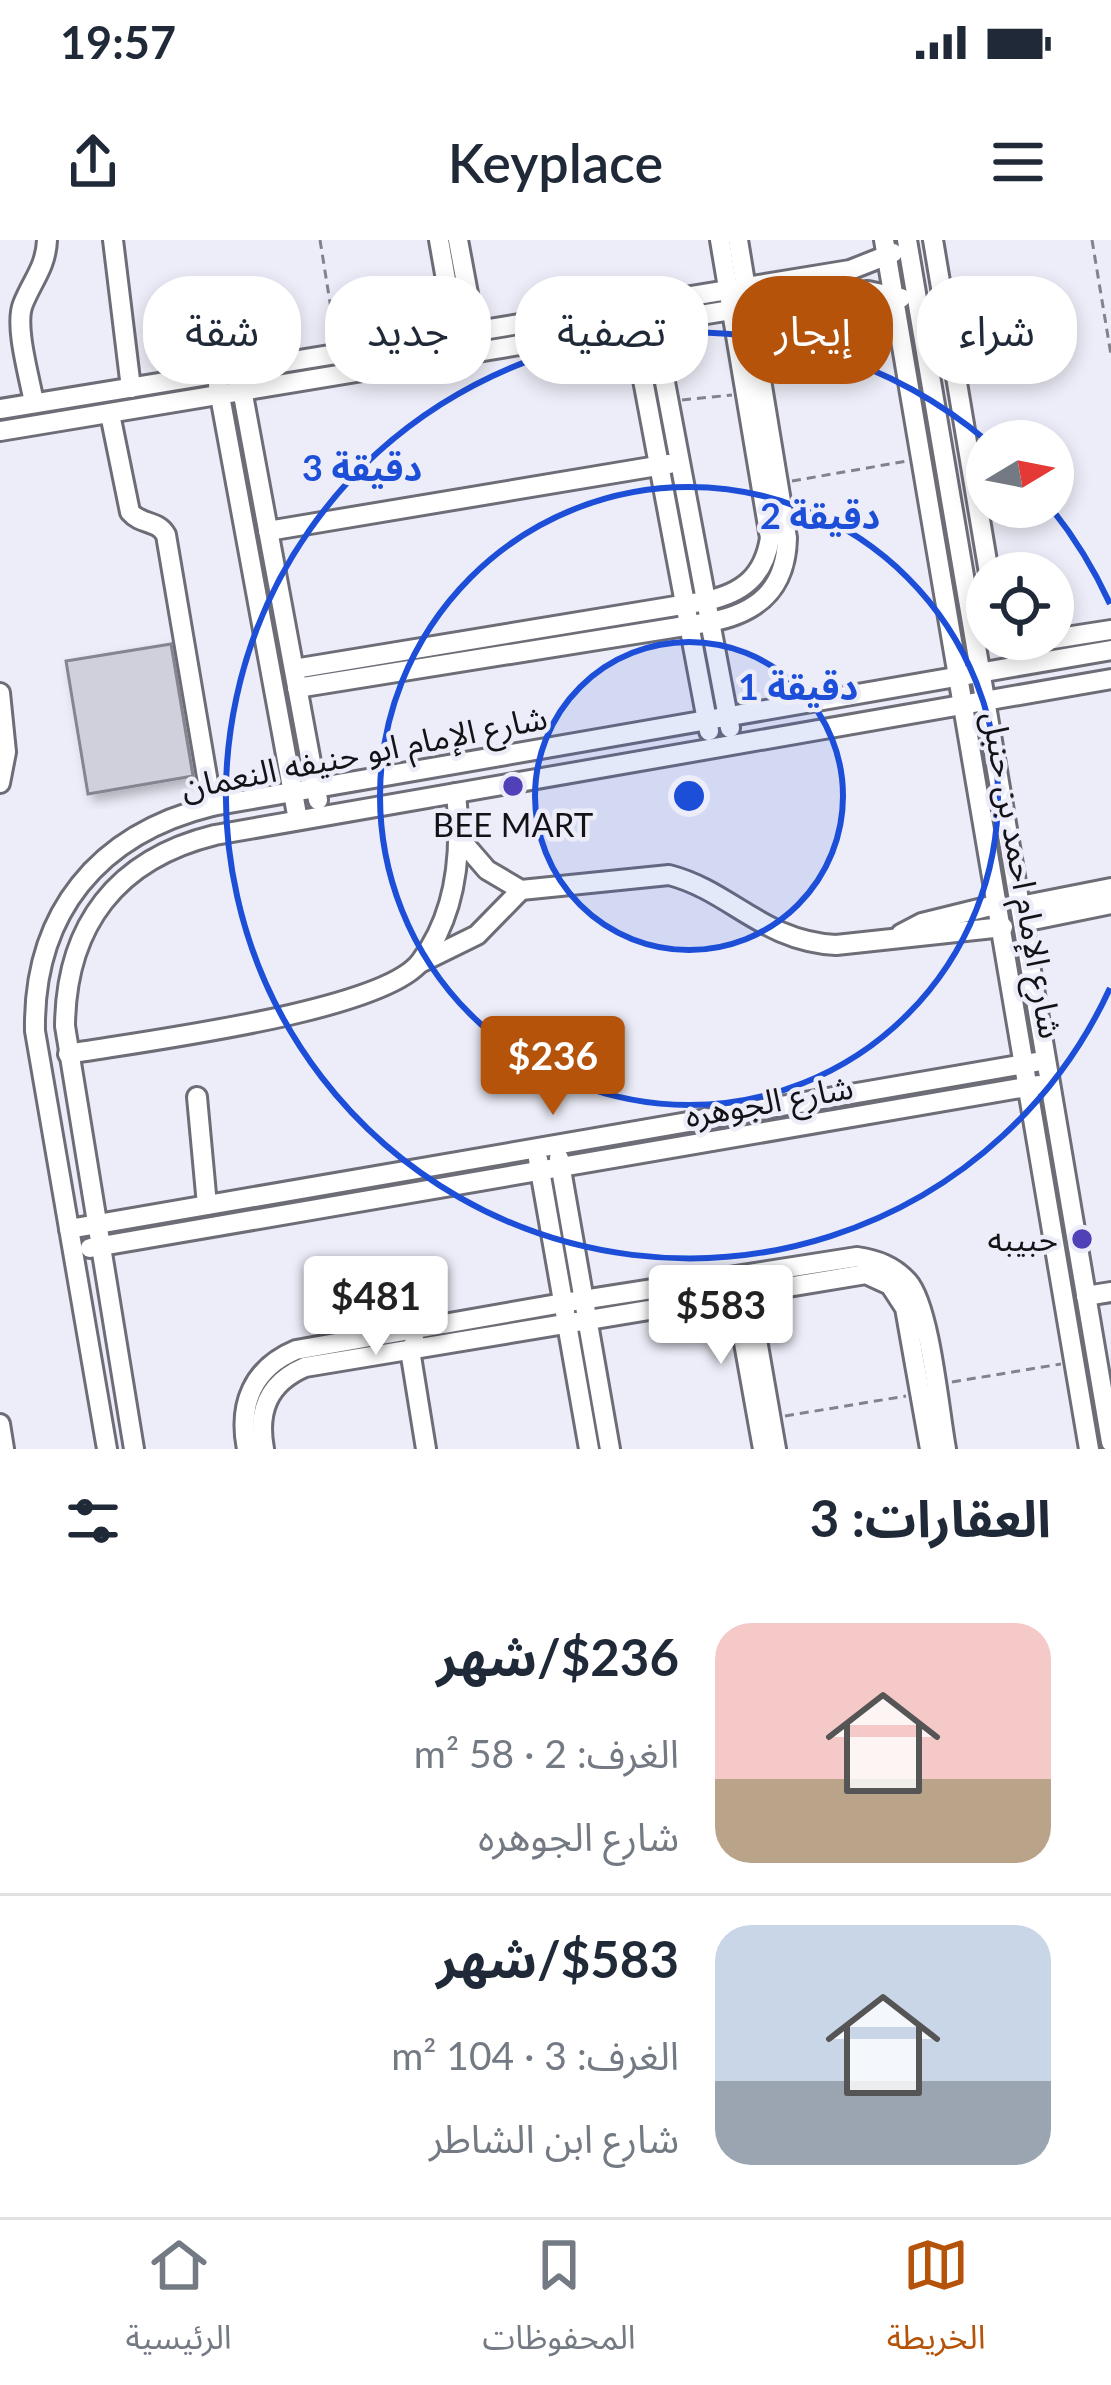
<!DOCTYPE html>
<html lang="ar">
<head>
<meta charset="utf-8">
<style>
	:root { --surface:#fff; --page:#f2f2f3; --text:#1f2937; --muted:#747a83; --line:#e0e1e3; --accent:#b45309 }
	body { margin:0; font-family:Lato,"Noto Sans Arabic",sans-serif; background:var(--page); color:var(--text); direction:rtl; height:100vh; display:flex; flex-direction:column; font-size:45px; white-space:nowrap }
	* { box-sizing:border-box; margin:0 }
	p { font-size:39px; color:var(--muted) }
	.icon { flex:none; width:66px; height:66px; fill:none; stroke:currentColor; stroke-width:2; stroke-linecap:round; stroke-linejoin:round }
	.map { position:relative; height:1209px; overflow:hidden; direction:ltr }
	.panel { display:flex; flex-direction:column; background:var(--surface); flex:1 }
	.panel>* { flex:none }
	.hud { position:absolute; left:36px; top:36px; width:1041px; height:108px; direction:rtl; display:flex; gap:24px }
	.needle { width:78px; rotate:80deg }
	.controls { position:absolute; left:966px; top:180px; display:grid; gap:24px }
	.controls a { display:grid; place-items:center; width:108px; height:108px; border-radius:50%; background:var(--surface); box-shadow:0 6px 18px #0003; font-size:60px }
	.price { position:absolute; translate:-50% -102px; padding:0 27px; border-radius:12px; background:#fff; color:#222; font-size:39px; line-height:78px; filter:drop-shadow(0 3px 6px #0008) }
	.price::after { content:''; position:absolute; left:50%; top:72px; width:36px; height:27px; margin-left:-18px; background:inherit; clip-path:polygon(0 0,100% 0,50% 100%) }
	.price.active { background:var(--accent); color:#fff }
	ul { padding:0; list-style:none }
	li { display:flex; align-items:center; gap:36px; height:300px; padding:0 60px }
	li+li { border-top:3px solid var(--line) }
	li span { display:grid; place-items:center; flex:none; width:336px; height:240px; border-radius:36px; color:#555 }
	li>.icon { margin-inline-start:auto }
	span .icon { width:144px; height:144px; fill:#fffc; stroke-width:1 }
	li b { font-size:51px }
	h2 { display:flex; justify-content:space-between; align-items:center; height:144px; padding:0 60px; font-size:51px }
	.tag { padding:0 42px; border-radius:48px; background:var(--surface); box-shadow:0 6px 18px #0003; font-size:42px; line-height:108px }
	.tag.active { background:var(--accent); color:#fff }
	.status { display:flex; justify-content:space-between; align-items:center; height:84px; padding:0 60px; background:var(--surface); direction:ltr }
	.status svg { height:33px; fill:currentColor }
	header { display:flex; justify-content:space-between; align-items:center; height:156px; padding:0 60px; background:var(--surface); font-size:54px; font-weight:600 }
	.dock { display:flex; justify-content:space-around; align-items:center; height:168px; border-top:3px solid var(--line); background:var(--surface); font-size:33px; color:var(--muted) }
	.dock a { display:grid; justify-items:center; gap:6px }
	.dock .active { color:var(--accent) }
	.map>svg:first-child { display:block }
	.building { fill:#cfd0db; stroke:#84858e; stroke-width:3; filter:url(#shadow) }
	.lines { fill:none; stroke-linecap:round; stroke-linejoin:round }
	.minor-casing { stroke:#6c6d76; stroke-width:24 }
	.path { stroke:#82828a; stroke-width:3; stroke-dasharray:9 6; stroke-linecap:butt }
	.minor { stroke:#fff; stroke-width:18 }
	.ring { fill:none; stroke:#1d4ed8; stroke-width:6 }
	.poi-dot { fill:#5041b9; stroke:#ecedf8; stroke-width:4.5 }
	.labels { text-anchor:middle; stroke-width:9; stroke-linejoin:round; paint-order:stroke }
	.street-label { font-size:33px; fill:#131317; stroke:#ecedf8 }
	.poi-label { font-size:33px; fill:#131317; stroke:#ecedf8 }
	.centre { fill:#1d4ed8; stroke:#ecedf8; stroke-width:6 }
	.ring-label { font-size:36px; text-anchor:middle; font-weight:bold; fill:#1d4ed8; stroke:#ecedf8; stroke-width:9; stroke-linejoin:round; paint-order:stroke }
</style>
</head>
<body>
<div class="status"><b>19:57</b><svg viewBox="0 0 49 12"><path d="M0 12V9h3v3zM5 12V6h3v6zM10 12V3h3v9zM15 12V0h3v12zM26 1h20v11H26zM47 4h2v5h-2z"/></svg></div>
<header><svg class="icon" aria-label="menu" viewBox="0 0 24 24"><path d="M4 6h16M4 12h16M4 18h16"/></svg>Keyplace<svg class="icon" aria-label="share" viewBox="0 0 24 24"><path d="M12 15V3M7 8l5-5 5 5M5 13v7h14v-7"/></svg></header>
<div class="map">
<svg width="1111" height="1209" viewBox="0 0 1111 1209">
	<defs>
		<filter id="shadow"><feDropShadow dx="6" dy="6" stdDeviation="6" flood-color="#0004"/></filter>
	</defs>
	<rect width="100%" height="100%" fill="#ecedf8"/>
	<path class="building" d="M171,404L193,536L88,554L66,421Z"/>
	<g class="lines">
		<defs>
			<g id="minor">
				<path d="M113,0L131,148"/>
				<path d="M439,0L457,102"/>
				<path d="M458,0L477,102"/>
				<path d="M884,0L1089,1209"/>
				<path d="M907,0L1111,1202"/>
				<path d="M933,0L989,333"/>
				<path d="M652,73L730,488"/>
				<path d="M631,76L709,491"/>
				<path d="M241,144L318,560"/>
				<path d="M218,145L298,580"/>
				<path d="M34,163C30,139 14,86 23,64C32,41 46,27 47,0"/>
				<path d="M0,169L850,30L893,13"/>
				<path d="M110,174L130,272C141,285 158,280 166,295L212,566"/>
				<path d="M0,191L749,67L868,51L901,58"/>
				<path d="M268,291L669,224"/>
				<path d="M1021,399H1052"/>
				<path d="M1053,399L1111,390"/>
				<path d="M294,429L706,361C743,353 764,336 770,298L720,0"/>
				<path d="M297,448L710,382C758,373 786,349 787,298L738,0"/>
				<path d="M0,453L6,512L0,543"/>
				<path d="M461,600L487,630L521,650L669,635C731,651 762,701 836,705L1003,687"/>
				<path d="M1020,666L1111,648"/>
				<path d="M1023,682L1111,664"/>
				<path d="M901,694L922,683L999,664"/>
				<path d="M420,723L477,695L521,650"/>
				<path d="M68,814C137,802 384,772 421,721C457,673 462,609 456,553"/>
				<path d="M197,857L207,965"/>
				<path d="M559,918L610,1209"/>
				<path d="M538,919L589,1209"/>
				<path d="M69,989L1036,822"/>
				<path d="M90,1008L1038,845"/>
				<path d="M747,1042L776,1209"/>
				<path d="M734,1047L763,1209"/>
				<path d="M1086,1056L1111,1052"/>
				<path d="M415,1102L410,1110L426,1209"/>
				<path d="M0,1184L4,1209"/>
				<path d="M107,1209L35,791C33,673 98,594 212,566L1111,410"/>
				<path d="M134,1209L65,786C66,685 117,619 215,595L1111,439"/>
				<path d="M247,1209C238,1164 253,1128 296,1110L563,1063L857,1017C877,1020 894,1026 908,1042C930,1067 939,1171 946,1209"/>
				<path d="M264,1209C257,1171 268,1143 305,1127L866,1034L890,1045L905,1068L930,1209"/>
			</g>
		</defs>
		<use href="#minor" class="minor-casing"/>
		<g class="path">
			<path d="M320,0L336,100"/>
			<path d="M1092,0L1111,115"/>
			<path d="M682,160L732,155"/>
			<path d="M792,241L907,221"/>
			<path d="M952,1142L1061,1124"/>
			<path d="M785,1176L906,1156"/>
		</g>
		<use href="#minor" class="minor"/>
	</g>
	<circle cx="689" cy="556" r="154" fill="#1d4ed8" fill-opacity=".12"/>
	<g class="ring">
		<circle cx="689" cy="556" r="154"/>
		<circle cx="689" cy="556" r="309"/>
		<path d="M1110 748A463 463 0 1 1 987 201M1051 268A463 463 0 0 1 1110 364"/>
	</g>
	<g class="poi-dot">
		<circle cx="513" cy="546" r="12"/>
		<circle cx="1082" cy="999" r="12"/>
	</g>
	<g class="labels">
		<g class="street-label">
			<text transform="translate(364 512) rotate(-11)" y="12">شارع الإمام ابو حنيفه النعمان</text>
			<text transform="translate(1023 635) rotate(80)" y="12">شارع الإمام احمد بن حنبل</text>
			<text transform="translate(769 861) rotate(-10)" y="12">شارع الجوهره</text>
		</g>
		<g class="poi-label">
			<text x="513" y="597">BEE MART</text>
			<text x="1058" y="1011" text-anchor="end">حبيبه</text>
		</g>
	</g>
	<circle cx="689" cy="556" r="18" class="centre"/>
	<g class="ring-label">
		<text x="362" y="241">3 دقيقة</text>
		<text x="820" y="289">2 دقيقة</text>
		<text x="798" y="460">1 دقيقة</text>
	</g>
</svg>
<div class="controls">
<a><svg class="needle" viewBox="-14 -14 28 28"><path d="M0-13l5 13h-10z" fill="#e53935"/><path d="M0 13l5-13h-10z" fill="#747a83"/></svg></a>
<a><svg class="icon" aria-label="locate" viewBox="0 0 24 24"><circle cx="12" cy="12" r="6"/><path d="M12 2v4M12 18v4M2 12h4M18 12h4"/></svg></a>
</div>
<b class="price active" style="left:553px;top:878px">$236</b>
<b class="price" style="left:376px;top:1118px">$481</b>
<b class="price" style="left:721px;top:1127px">$583</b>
<div class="hud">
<a class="tag">شراء</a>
<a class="tag active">إيجار</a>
<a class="tag">تصفية</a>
<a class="tag">جديد</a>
<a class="tag">شقة</a>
</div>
</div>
<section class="panel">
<h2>العقارات: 3<svg class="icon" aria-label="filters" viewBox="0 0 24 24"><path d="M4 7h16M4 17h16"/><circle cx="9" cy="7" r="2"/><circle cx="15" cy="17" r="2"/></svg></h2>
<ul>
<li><span style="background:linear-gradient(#f6c9c9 65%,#b9a48a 0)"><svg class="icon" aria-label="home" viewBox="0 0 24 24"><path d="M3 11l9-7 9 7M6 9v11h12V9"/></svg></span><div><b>$236/شهر</b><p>الغرف: 2 · 58 m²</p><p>شارع الجوهره</p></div></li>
<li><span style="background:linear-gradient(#c9d6e8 65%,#9aa5b1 0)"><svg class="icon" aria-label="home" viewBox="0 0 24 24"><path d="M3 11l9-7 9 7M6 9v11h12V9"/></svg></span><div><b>$583/شهر</b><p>الغرف: 3 · 104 m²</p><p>شارع ابن الشاطر</p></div></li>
</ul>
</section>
<nav class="dock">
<a class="active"><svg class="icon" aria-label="map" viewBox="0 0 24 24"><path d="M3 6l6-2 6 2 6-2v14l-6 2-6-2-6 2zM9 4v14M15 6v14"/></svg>الخريطة</a>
<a><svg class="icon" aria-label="saved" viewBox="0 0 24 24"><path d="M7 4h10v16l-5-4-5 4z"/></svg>المحفوظات</a>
<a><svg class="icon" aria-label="home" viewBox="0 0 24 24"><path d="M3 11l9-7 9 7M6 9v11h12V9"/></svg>الرئيسية</a>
</nav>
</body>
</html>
